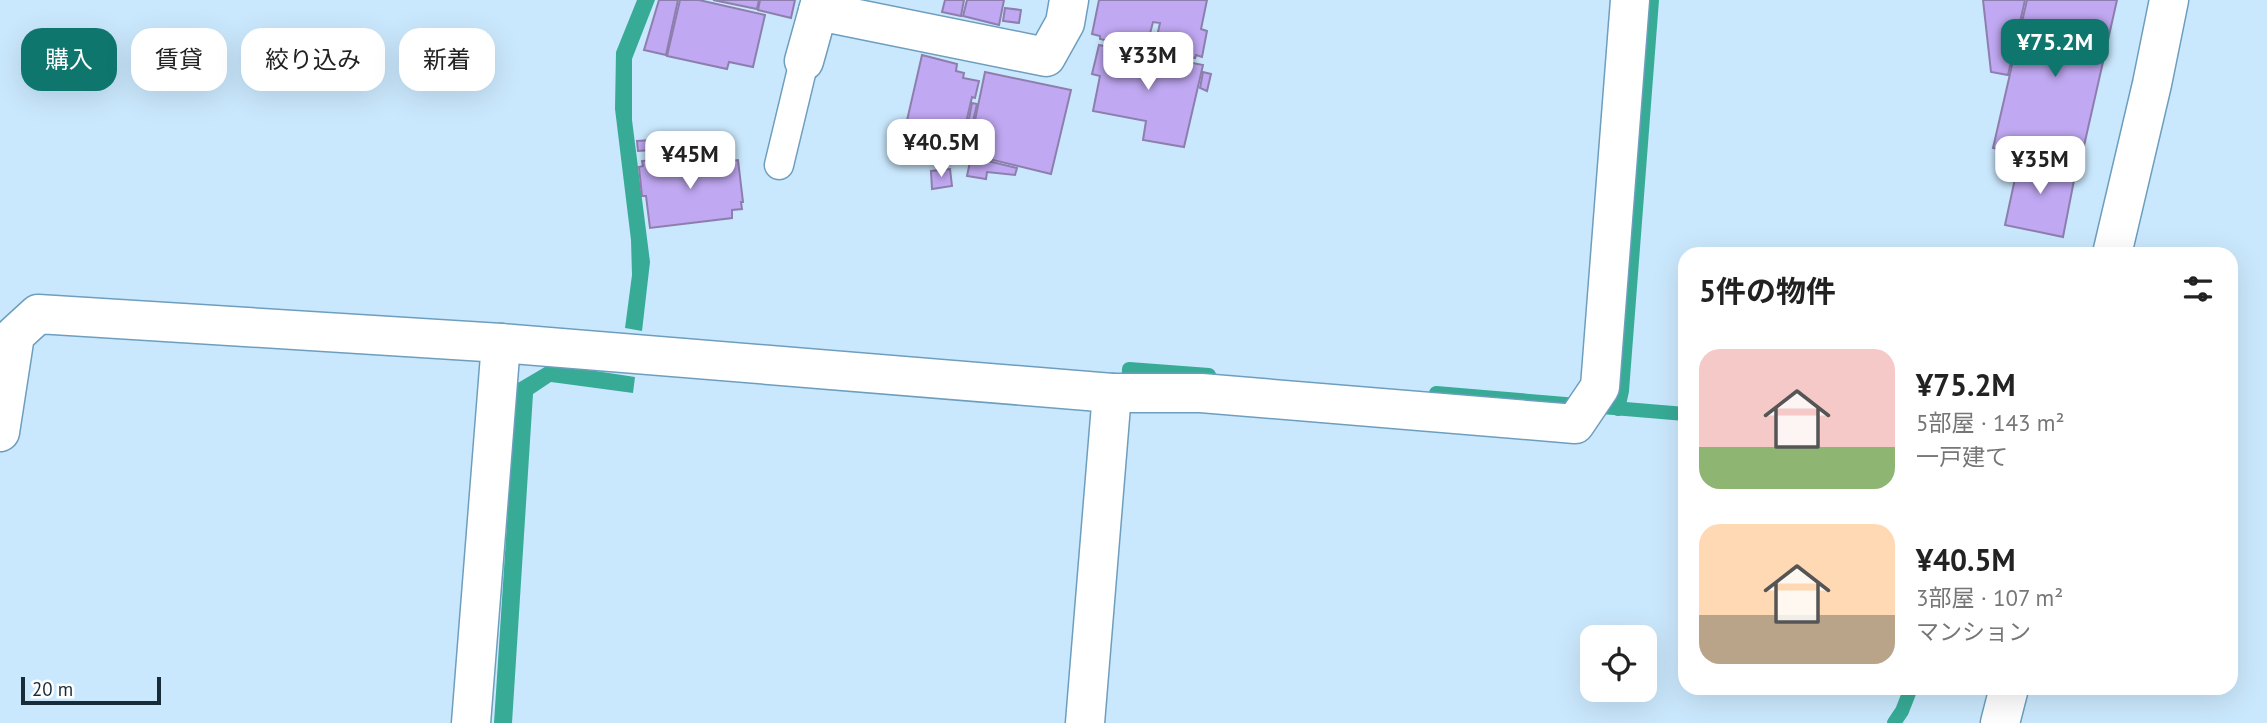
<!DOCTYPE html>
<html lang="ja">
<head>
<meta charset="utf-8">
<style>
	:root { --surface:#fff; --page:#f2f2f2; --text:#222; --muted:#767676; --accent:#0f766e }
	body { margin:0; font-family:"PT Sans","Noto Sans JP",sans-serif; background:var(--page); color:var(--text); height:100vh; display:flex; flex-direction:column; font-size:26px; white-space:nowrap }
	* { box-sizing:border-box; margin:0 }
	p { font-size:23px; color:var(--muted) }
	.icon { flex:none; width:38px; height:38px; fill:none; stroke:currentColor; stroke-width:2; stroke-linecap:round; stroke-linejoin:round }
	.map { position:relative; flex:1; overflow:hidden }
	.details { position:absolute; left:1678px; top:247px; width:560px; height:448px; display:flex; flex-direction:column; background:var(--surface); border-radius:21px; box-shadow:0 7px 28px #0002 }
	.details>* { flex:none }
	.hud { position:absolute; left:21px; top:28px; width:665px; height:63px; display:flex; gap:14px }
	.controls { position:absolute; left:1580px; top:625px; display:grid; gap:14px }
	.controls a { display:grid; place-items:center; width:77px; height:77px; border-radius:14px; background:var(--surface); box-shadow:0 7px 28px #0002; font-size:35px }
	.scale { position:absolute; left:21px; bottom:18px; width:140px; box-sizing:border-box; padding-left:7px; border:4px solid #172b38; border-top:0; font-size:19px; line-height:24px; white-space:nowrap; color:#172b38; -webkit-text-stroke:5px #fff; paint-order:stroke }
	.price { position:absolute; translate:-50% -60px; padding:0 16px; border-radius:14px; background:#fff; color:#222; font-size:23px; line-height:46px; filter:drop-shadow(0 2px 4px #0008) }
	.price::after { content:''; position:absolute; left:50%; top:42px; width:21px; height:16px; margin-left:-10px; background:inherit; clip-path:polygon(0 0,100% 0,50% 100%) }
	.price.current { background:var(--accent); color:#fff }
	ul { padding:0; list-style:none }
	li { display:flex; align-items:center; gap:21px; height:175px; padding:0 21px }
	li span { display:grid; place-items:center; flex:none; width:196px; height:140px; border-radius:21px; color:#555 }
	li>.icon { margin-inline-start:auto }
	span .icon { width:84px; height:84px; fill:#fffc; stroke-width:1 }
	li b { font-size:30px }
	h2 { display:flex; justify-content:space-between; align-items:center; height:84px; padding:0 21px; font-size:30px }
	.pill { padding:0 24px; border-radius:21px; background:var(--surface); box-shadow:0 7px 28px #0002; font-size:24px; line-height:63px }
	.pill.current { background:var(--accent); color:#fff }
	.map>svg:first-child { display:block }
	.water { fill:#37ab96 }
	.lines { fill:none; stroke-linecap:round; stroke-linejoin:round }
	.stream { stroke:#37ab96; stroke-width:14 }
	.building { fill:#c0a8f2; stroke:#8d7fad; stroke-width:2 }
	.service-casing { stroke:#6e9ebe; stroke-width:31 }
	.minor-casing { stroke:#6e9ebe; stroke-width:41 }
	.service { stroke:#fff; stroke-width:28 }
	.minor { stroke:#fff; stroke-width:38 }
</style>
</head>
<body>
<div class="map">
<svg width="2267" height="723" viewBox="0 0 2267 723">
	<rect width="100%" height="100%" fill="#cae8fd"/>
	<g class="water">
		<path d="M637,0H655L632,59V120L650,262L642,331L625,328L632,275L631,240L615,109L616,52Z"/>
		<path d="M550,364L635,377L633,393L551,382L533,394L512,723H494L516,384Z"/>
	</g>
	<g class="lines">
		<g class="stream">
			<path d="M1128,390L1129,369L1209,375"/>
			<path d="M1436,393L1685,414"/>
			<path d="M1618,409L1622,391L1652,0"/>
			<path d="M1894,723L1902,711L1911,688"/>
		</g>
	</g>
	<g class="building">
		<path d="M659,0H678L666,55L644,50Z"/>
		<path d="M680,0H699L765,15L753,67L729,62L727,69L667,56Z"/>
		<path d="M713,0H759L757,9Z"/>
		<path d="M760,0H795L791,18L758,10Z"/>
		<path d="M945,0H964L961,16L942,12Z"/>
		<path d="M967,0H1004L999,25L963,16Z"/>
		<path d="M1099,0H1207L1201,29L1207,31L1202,57L1196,55L1195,58L1154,50L1160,23L1153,22L1146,49L1100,39V36L1092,34Z"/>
		<path d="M1983,0H2025L2008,75L1991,72Z"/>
		<path d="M2027,0H2117L2079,168L1993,148Z"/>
		<path d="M1005,8L1021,10L1019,23L1003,21Z"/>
		<path d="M1099,45L1203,65L1184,147L1143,140L1146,121L1093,111L1100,76L1092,74Z"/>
		<path d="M922,55L957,64L956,71L964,73L963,78L979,81L975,98L972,97L962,140H966L963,152L959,151L957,159L943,156L942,161L905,153L908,139L903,138Z"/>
		<path d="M985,72L1071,90L1051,174L968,154Z"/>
		<path d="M1203,72L1211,74L1207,91L1200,88Z"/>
		<path d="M972,103L977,104L971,130L967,129Z"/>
		<path d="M652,140V150L638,151L637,141Z"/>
		<path d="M2013,155L2076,170L2063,237L2005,225L2016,174L2009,172Z"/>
		<path d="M675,157L677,162L697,159L698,165L738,160L743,202H741L742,209L732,210V218L650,228L646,196H642L639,167L643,166L642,161Z"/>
		<path d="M971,157L1017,168L1015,175L987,172L986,179L967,176Z"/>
		<path d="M950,169L952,186L932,189L931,171Z"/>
	</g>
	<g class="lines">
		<defs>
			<path id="service" d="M779,165L804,61"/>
			<g id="minor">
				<path d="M818,11L1046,57L1065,23L1069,0"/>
				<path d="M804,61L821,0"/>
				<path d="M2112,254L2152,84L2169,0"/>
				<path d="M0,432L15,335L38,314L501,343L1112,393H1201L1575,424L1600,387L1630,0"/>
				<path d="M471,723L501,343"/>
				<path d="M1085,723L1112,393"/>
				<path d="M2000,723L2009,688"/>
			</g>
		</defs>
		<use href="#service" class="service-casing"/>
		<use href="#minor" class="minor-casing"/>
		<use href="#service" class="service"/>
		<use href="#minor" class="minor"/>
	</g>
</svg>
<div class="controls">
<a><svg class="icon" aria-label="locate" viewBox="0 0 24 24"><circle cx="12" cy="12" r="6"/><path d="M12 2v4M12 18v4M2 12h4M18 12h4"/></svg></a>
</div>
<div class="scale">20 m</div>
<b class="price current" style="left:2055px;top:79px">¥75.2M</b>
<b class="price" style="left:1148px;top:92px">¥33M</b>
<b class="price" style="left:941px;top:179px">¥40.5M</b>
<b class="price" style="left:690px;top:191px">¥45M</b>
<b class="price" style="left:2040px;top:196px">¥35M</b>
<div class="hud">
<a class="pill current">購入</a>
<a class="pill">賃貸</a>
<a class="pill">絞り込み</a>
<a class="pill">新着</a>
</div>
<section class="details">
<h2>5件の物件<svg class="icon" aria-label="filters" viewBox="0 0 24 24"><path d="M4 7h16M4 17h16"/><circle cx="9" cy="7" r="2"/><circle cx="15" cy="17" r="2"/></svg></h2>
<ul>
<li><span style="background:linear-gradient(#f6c9c9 70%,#8fb573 0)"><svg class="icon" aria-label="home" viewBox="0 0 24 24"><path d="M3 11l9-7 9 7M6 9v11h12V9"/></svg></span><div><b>¥75.2M</b><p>5部屋 · 143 m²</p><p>一戸建て</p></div></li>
<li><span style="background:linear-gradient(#ffd9b3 65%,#b9a48a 0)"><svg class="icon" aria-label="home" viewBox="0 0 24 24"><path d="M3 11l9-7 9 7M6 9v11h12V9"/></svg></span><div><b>¥40.5M</b><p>3部屋 · 107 m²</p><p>マンション</p></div></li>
</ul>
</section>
</div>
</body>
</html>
